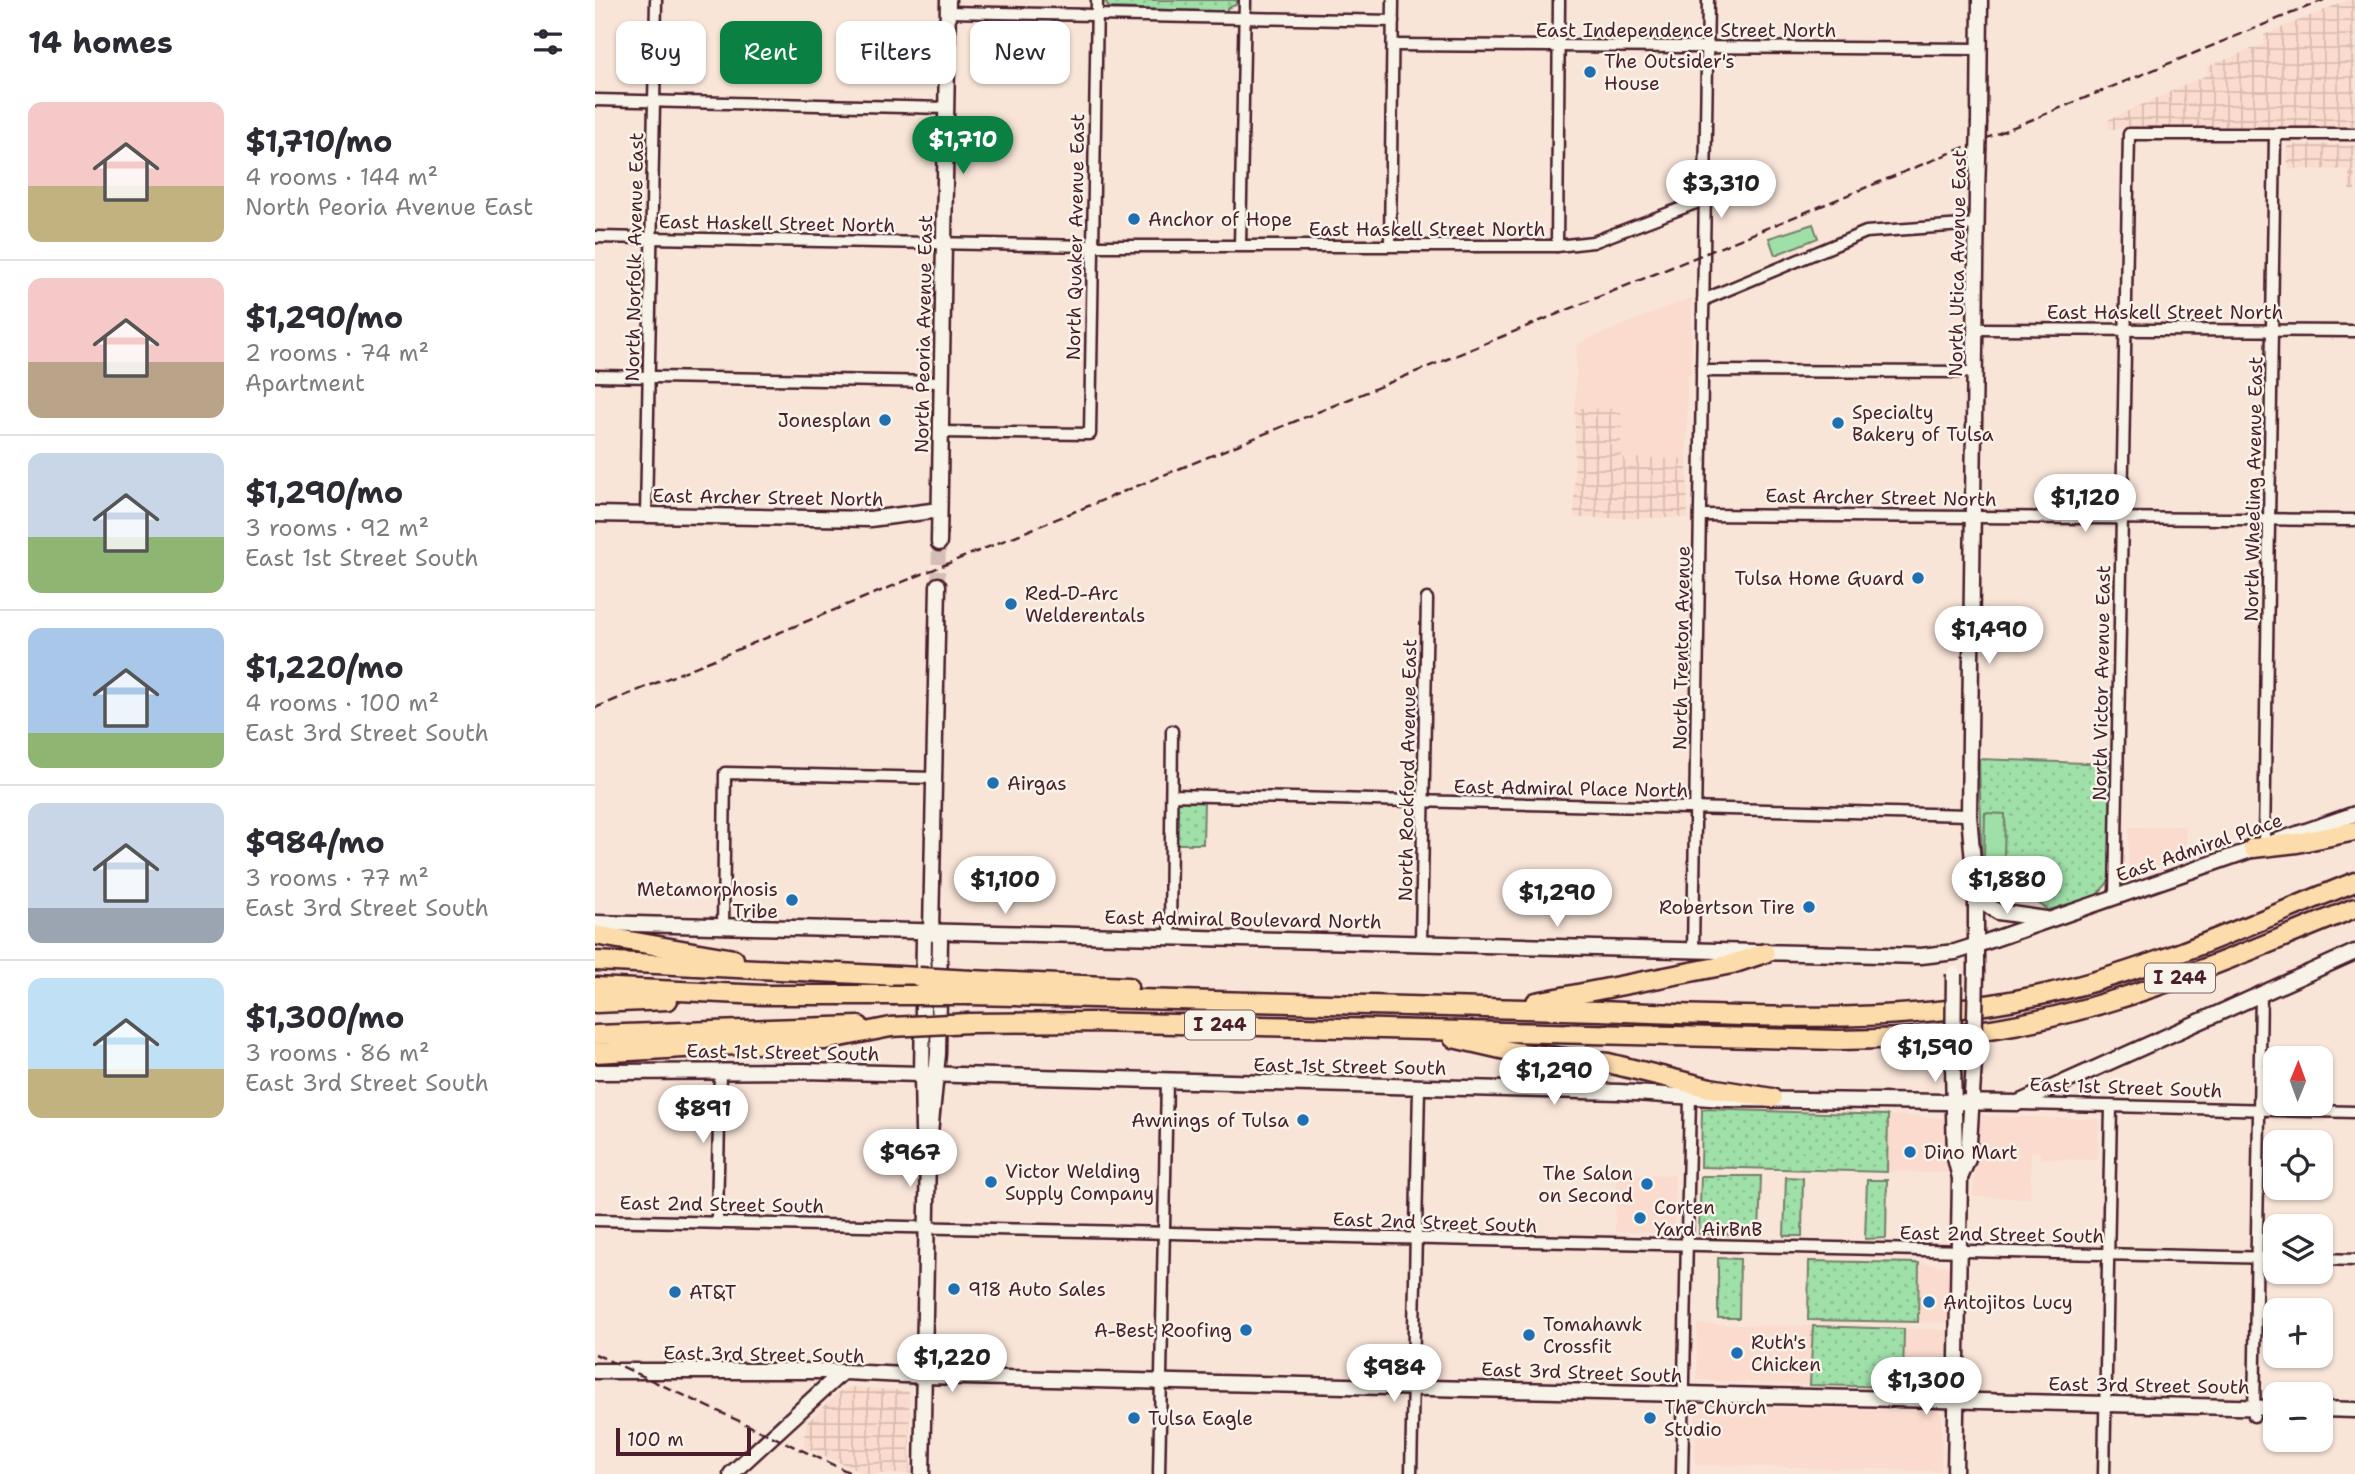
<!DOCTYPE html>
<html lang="en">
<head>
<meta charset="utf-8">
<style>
	:root { --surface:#fff; --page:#f2f2f3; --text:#2b2b33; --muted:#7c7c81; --line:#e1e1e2; --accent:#0b8043 }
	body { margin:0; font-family:"Shantell Sans",sans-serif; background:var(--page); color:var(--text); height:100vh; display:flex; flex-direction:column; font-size:26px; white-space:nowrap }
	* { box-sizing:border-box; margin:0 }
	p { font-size:23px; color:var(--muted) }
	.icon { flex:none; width:38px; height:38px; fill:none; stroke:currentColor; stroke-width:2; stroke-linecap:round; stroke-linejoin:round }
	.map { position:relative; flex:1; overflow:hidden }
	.panel { display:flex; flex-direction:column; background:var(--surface); width:595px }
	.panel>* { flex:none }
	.guide { position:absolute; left:21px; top:21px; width:665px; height:63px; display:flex; gap:14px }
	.needle { width:46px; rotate:1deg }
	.tools { position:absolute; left:1668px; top:1046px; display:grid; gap:14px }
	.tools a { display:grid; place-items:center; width:70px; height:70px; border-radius:14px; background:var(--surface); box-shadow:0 2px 5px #0004; font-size:35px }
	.scale { position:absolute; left:21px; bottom:18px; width:135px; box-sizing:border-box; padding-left:7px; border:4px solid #4a1f2b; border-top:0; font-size:19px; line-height:24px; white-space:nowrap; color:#4a1f2b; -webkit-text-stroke:5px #f7f3e8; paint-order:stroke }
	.price { position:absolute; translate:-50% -60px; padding:0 16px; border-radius:24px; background:#fff; color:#222; font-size:23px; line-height:46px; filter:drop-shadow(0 2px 4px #0008) }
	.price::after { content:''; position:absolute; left:50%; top:42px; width:21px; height:16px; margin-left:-10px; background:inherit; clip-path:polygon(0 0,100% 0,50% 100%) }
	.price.on { background:var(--accent); color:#fff }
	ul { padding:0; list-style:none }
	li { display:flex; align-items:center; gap:21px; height:175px; padding:0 28px }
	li+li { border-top:2px solid var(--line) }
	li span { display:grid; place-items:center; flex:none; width:196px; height:140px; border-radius:14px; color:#555 }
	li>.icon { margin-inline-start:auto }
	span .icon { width:84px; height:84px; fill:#fffc; stroke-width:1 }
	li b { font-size:30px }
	h2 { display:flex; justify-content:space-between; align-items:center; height:84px; padding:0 28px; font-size:30px }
	.chip { padding:0 24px; border-radius:14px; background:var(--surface); box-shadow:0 2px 5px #0004; font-size:24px; line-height:63px }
	.chip.on { background:var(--accent); color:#fff }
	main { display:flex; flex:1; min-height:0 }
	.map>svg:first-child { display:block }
	.built { fill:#fadbcd }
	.industrial { fill:url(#industrial-grid) }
	.green { fill:url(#green-dots); stroke:#747f6a; stroke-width:2 }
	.pitch { fill:#9fdfa8; stroke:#747f6a; stroke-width:2 }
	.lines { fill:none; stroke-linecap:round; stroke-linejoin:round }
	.secondary-tunnel { stroke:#d6bdb5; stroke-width:14; stroke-dasharray:14 7; stroke-linecap:butt }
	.street-casing { stroke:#4a1f2b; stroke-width:15 }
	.secondary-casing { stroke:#4a1f2b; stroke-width:19 }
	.highway-casing { stroke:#4a1f2b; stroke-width:23 }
	.street { stroke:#f7f3e8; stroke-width:10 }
	.secondary { stroke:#f7f3e8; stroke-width:14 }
	.highway { stroke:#fddcac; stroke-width:18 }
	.rail { stroke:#4a1f2b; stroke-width:2.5; stroke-dasharray:10 5; stroke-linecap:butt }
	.secondary-bridge-casing { stroke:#4a1f2b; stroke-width:19; stroke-linecap:butt }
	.highway-bridge-casing { stroke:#4a1f2b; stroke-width:23; stroke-linecap:butt }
	.secondary-bridge { stroke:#f7f3e8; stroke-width:14 }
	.highway-bridge { stroke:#fddcac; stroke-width:18 }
	.poi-dot { fill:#1f6fb2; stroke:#f7f3e8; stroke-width:2.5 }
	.labels { text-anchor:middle; stroke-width:5; stroke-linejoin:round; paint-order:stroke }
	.shield { fill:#f7f3e8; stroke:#7e5f64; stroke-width:2 }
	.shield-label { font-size:18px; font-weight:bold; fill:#4a1f2b }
	.street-label { font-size:19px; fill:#4a1f2b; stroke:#f7f3e8 }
	.poi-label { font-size:19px; fill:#4a1f2b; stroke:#f7f3e8; text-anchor:start }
</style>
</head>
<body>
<main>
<section class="panel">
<h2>14 homes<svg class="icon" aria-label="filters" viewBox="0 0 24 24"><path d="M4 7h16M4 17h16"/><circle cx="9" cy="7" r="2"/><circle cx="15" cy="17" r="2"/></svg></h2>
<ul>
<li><span style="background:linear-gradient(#f6c9c9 60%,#c2b280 0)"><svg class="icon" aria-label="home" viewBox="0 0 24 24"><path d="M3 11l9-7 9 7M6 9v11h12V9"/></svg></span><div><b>$1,710/mo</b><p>4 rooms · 144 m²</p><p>North Peoria Avenue East</p></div></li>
<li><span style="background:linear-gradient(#f6c9c9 60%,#b9a48a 0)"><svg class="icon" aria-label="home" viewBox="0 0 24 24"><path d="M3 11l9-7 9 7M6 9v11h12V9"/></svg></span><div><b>$1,290/mo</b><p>2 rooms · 74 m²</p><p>Apartment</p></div></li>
<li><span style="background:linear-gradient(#c9d6e8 60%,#8fb573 0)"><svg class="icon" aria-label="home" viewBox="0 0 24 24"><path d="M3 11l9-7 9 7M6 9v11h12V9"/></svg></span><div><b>$1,290/mo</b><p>3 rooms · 92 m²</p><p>East 1st Street South</p></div></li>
<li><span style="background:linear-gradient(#a9c7e8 75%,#8fb573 0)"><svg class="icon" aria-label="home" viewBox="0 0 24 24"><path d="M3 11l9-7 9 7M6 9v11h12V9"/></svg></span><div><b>$1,220/mo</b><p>4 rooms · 100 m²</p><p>East 3rd Street South</p></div></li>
<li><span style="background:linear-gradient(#c9d6e8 75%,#9aa5b1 0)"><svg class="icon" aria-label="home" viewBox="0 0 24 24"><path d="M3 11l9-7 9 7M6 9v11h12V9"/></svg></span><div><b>$984/mo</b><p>3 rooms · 77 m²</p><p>East 3rd Street South</p></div></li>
<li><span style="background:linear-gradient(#bfe0f5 65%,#c2b280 0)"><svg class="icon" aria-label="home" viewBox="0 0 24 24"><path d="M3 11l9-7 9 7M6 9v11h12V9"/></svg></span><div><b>$1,300/mo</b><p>3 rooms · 86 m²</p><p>East 3rd Street South</p></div></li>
</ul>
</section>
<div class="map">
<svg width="1760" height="1474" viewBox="0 0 1760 1474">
	<defs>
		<pattern id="industrial-grid" width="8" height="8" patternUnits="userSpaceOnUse" patternTransform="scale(1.75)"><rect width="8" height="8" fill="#fadbcd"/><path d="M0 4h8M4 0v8" fill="none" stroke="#d8bcb0"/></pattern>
		<pattern id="green-dots" width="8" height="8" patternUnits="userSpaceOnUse" patternTransform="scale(1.75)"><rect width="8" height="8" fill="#9fdfa8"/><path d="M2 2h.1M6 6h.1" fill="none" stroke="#8abf91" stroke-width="1.8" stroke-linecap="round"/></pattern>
	</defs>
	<rect width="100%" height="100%" fill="#f9e5d8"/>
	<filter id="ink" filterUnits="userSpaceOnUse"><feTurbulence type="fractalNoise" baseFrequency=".0143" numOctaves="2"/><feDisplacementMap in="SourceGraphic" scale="14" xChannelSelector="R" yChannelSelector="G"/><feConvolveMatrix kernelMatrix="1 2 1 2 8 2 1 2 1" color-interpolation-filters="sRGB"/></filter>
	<g filter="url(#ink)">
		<g class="built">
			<path d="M1097,297L1096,374L1092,375V459L1026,458L1027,410L980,408L982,344Z"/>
			<path d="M1591,826V856L1533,877L1534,827Z"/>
			<path d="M1293,1115L1349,1118L1354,1173L1292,1172Z"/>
			<path d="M1388,1116L1504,1119L1503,1160L1445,1159V1152L1436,1151L1435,1198L1378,1197L1383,1124Z"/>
			<path d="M1021,1173L1080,1175L1079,1233L1020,1232Z"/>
			<path d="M1324,1263L1354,1266L1353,1323L1323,1322Z"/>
			<path d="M1102,1324L1218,1326L1215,1385L1102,1380Z"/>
			<path d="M1309,1329L1352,1330L1351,1387H1308Z"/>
			<path d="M1101,1406L1343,1411L1347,1413L1346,1471L1100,1465Z"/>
		</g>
		<g class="industrial">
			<path d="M1753,0H1760V129H1513V120L1612,75V67L1669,44V35Z"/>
			<path d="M1695,144L1760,145V190H1754V170L1693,169L1692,147Z"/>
			<path d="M980,408L1027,409L1026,458L1092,459L1093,518H979Z"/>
			<path d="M256,1387L314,1391L315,1474H270L208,1446L211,1423L246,1390Z"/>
		</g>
		<g class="green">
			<path d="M510,0H642L641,5L632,8V12L517,8L513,7Z"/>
			<path d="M1384,759L1517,764L1515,880L1502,895L1454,910L1438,900L1388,892Z"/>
			<path d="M585,800L609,801L608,844H581L582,805Z"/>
			<path d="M1107,1109L1293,1115L1292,1172L1106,1167Z"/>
			<path d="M1106,1176H1166L1164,1235L1104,1234Z"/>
			<path d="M1191,1177L1208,1178L1207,1236H1189Z"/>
			<path d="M1272,1180H1292L1291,1238L1270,1239Z"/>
			<path d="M1123,1258L1145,1259L1144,1318H1123Z"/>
			<path d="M1214,1261L1324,1263L1323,1322L1213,1320Z"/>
			<path d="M1218,1326L1309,1329L1308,1387L1215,1385Z"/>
		</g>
		<g class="pitch">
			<path d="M1218,224L1223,238L1180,255L1174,238Z"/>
			<path d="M1390,813L1410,814L1409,858H1389Z"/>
		</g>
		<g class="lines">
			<path class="secondary-tunnel" d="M343,585L344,543"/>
			<defs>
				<g id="street">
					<path d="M353,12L798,21"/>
					<path d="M798,45L1384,49"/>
					<path d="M0,100L352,108"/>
					<path d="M0,237L498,246H962L998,242L1111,199"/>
					<path d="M645,245L650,0"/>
					<path d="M795,245L798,0"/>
					<path d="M962,246L964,0"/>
					<path d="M1108,300L1271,232L1382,224"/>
					<path d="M1380,329L1760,331"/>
					<path d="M1107,371L1380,372"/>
					<path d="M0,376L346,382"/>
					<path d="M346,432L495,434L502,0"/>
					<path d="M51,515L61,0"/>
					<path d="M1105,515L1760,520"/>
					<path d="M577,795L1374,815"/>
					<path d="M1669,844L1680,135"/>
					<path d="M1520,897L1534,134H1760"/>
					<path d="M128,926L130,773L340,778"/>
					<path d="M575,937L577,731"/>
					<path d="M826,943L832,599"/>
					<path d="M1098,950L1113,0"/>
					<path d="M1427,1104L1760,1112"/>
					<path d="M0,1220L1680,1258"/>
					<path d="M122,1221L125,1070"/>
					<path d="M1726,1259L1760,1260"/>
					<path d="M1659,1416L1666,993"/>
					<path d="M564,1474L572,1080"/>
					<path d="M816,1474L824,1087"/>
					<path d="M1087,1474L1095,1097"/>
					<path d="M1509,1474L1516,1107"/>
				</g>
				<g id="secondary">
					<path d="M1384,122L1385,0"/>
					<path d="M0,514L275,519L344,510"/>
					<path d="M344,543L353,0"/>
					<path d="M1381,897L1403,912L1451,919"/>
					<path d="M0,923L1326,956L1360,952L1382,945L1760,814"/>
					<path d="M336,931L343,585"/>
					<path d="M1381,971V897L1374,815L1382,192"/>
					<path d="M1358,1065L1360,1158L1365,1178L1360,1474"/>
					<path d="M0,1072L210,1071L1025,1092L1130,1099L1423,1103L1760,952"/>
					<path d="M332,1147L328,1131L327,1074L329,938L336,931"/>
					<path d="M1365,1178L1373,1159L1379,1062"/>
					<path d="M0,1371H230L329,1376L1680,1408"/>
					<path d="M1726,1409L1760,1410"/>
					<path d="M136,1474L245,1374"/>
					<path d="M327,1474L333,1153L343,1054L345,938L336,931"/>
				</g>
				<g id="highway">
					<path d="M1658,848L1702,843L1760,831"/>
					<path d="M0,935L139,959"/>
					<path d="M0,961L324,977"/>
					<path d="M376,980L533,987"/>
					<path d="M0,987L168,995H297"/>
					<path d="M375,995C573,1000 771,1004 969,1010C1126,1014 1286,1029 1441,996C1552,973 1656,923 1760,882"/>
					<path d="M941,1002L1137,964L1170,953"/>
					<path d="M0,1003L73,1000"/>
					<path d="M374,1023L497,1022L1243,1040C1296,1039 1349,1037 1402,1028C1527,1008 1643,955 1760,908"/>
					<path d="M0,1035L264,1026"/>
					<path d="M858,1038L919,1052L1013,1063L1115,1088L1177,1098"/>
					<path d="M0,1053L230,1040L296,1027"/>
				</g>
			</defs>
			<use href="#street" class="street-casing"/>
			<use href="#secondary" class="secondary-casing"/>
			<use href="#highway" class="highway-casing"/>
			<use href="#street" class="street"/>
			<use href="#secondary" class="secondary"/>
			<use href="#highway" class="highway"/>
			<g class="rail">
				<path d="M0,708L1729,0"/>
				<path d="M0,1354L258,1474"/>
			</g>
			<defs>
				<g id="secondary-bridge">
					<path d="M1382,192L1384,122"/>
					<path d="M1379,1062L1381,971"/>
					<path d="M1358,1065L1359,974"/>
				</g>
				<g id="highway-bridge">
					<path d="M324,977L376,980"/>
					<path d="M297,995H375"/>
					<path d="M296,1027L374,1023"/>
				</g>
			</defs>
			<use href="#secondary-bridge" class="secondary-bridge-casing"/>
			<use href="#highway-bridge" class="highway-bridge-casing"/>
			<use href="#secondary-bridge" class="secondary-bridge"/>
			<use href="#highway-bridge" class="highway-bridge"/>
		</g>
	</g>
	<g class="poi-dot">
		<circle cx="995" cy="72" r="7"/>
		<circle cx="539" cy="219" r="7"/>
		<circle cx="290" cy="420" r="7"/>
		<circle cx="1243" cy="423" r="7"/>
		<circle cx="1323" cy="578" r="7"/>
		<circle cx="416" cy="604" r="7"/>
		<circle cx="398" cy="783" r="7"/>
		<circle cx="197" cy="900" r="7"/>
		<circle cx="1214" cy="907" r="7"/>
		<circle cx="708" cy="1120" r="7"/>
		<circle cx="1315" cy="1152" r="7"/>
		<circle cx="396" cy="1182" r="7"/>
		<circle cx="1052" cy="1184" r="7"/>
		<circle cx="1045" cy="1218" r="7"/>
		<circle cx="359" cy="1289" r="7"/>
		<circle cx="80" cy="1292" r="7"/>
		<circle cx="1334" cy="1302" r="7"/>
		<circle cx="651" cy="1330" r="7"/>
		<circle cx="934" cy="1335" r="7"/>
		<circle cx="1142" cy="1353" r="7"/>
		<circle cx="539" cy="1418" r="7"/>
		<circle cx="1055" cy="1418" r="7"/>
	</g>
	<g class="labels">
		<g class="shield">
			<rect x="1550" y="963.5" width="70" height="29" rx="5"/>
			<rect x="590" y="1010.5" width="70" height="29" rx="5"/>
		</g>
		<g class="shield-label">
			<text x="1585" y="984">I 244</text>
			<text x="625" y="1031">I 244</text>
		</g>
		<g class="street-label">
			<text x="1091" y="37">East Independence Street North</text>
			<text transform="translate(182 223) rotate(1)" y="7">East Haskell Street North</text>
			<text x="832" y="236">East Haskell Street North</text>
			<text transform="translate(480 237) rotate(-89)" y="7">North Quaker Avenue East</text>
			<text transform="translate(39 257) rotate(-89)" y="7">North Norfolk Avenue East</text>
			<text transform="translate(1362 263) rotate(-89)" y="7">North Utica Avenue East</text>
			<text x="1570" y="319">East Haskell Street North</text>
			<text transform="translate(328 334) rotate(-89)" y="7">North Peoria Avenue East</text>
			<text transform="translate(1658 489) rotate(-89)" y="7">North Wheeling Avenue East</text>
			<text transform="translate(173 497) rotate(1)" y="7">East Archer Street North</text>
			<text transform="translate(1286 497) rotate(1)" y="7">East Archer Street North</text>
			<text transform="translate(1086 648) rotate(-89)" y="7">North Trenton Avenue</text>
			<text transform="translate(1506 683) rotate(-89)" y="7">North Victor Avenue East</text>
			<text transform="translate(812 770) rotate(-89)" y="7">North Rockford Avenue East</text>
			<text transform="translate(976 788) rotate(1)" y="7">East Admiral Place North</text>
			<text transform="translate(1604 847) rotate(-19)" y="7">East Admiral Place</text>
			<text transform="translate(648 919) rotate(1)" y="7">East Admiral Boulevard North</text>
			<text transform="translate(188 1052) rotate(1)" y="7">East 1st Street South</text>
			<text transform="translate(755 1066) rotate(1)" y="7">East 1st Street South</text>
			<text transform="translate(1531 1087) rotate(2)" y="7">East 1st Street South</text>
			<text transform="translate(127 1204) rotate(1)" y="7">East 2nd Street South</text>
			<text transform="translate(840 1222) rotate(2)" y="7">East 2nd Street South</text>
			<text transform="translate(1407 1234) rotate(1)" y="7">East 2nd Street South</text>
			<text transform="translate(169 1354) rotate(1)" y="7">East 3rd Street South</text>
			<text transform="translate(987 1372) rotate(2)" y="7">East 3rd Street South</text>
			<text transform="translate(1554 1385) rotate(1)" y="7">East 3rd Street South</text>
		</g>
		<g class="poi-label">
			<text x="1009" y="68">The Outsider's<tspan x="1009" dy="22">House</tspan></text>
			<text x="553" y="226">Anchor of Hope</text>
			<text x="1257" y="419">Specialty<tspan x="1257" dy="22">Bakery of Tulsa</tspan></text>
			<text x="276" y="427" text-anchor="end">Jonesplan</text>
			<text x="1309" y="585" text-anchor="end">Tulsa Home Guard</text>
			<text x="430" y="600">Red-D-Arc<tspan x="430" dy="22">Welderentals</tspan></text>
			<text x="412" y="790">Airgas</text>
			<text x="183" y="896" text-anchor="end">Metamorphosis<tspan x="183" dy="22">Tribe</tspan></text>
			<text x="1200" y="914" text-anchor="end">Robertson Tire</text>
			<text x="694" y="1127" text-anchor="end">Awnings of Tulsa</text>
			<text x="1329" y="1159">Dino Mart</text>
			<text x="410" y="1178">Victor Welding<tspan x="410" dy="22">Supply Company</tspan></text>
			<text x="1038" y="1180" text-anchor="end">The Salon<tspan x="1038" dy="22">on Second</tspan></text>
			<text x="1059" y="1214">Corten<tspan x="1059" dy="22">Yard AirBnB</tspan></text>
			<text x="373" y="1296">918 Auto Sales</text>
			<text x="94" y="1299">AT&amp;T</text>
			<text x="1348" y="1309">Antojitos Lucy</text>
			<text x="948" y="1331">Tomahawk<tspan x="948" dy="22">Crossfit</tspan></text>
			<text x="637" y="1337" text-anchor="end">A-Best Roofing</text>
			<text x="1156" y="1349">Ruth's<tspan x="1156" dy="22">Chicken</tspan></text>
			<text x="1069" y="1414">The Church<tspan x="1069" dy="22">Studio</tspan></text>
			<text x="553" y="1425">Tulsa Eagle</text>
		</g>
	</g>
</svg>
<div class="tools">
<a><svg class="needle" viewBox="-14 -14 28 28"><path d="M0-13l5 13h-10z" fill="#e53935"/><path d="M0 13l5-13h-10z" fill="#7c7c81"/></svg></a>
<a><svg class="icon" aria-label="locate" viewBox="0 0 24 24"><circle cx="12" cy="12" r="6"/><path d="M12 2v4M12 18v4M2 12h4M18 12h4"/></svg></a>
<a><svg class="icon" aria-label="layers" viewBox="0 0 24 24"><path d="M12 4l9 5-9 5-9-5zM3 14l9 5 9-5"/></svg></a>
<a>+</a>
<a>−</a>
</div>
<div class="scale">100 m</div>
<b class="price on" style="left:368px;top:176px">$1,710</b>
<b class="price" style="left:1126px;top:220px">$3,310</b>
<b class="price" style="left:1490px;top:534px">$1,120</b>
<b class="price" style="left:1394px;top:666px">$1,490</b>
<b class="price" style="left:410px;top:916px">$1,100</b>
<b class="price" style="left:1412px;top:916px">$1,880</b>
<b class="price" style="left:962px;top:929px">$1,290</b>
<b class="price" style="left:1340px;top:1084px">$1,590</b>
<b class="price" style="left:959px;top:1107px">$1,290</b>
<b class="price" style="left:108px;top:1145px">$891</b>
<b class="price" style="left:315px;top:1189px">$967</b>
<b class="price" style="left:357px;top:1394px">$1,220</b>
<b class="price" style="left:799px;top:1404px">$984</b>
<b class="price" style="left:1331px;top:1417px">$1,300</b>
<div class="guide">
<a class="chip">Buy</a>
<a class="chip on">Rent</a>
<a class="chip">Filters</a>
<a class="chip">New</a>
</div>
</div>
</main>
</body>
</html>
